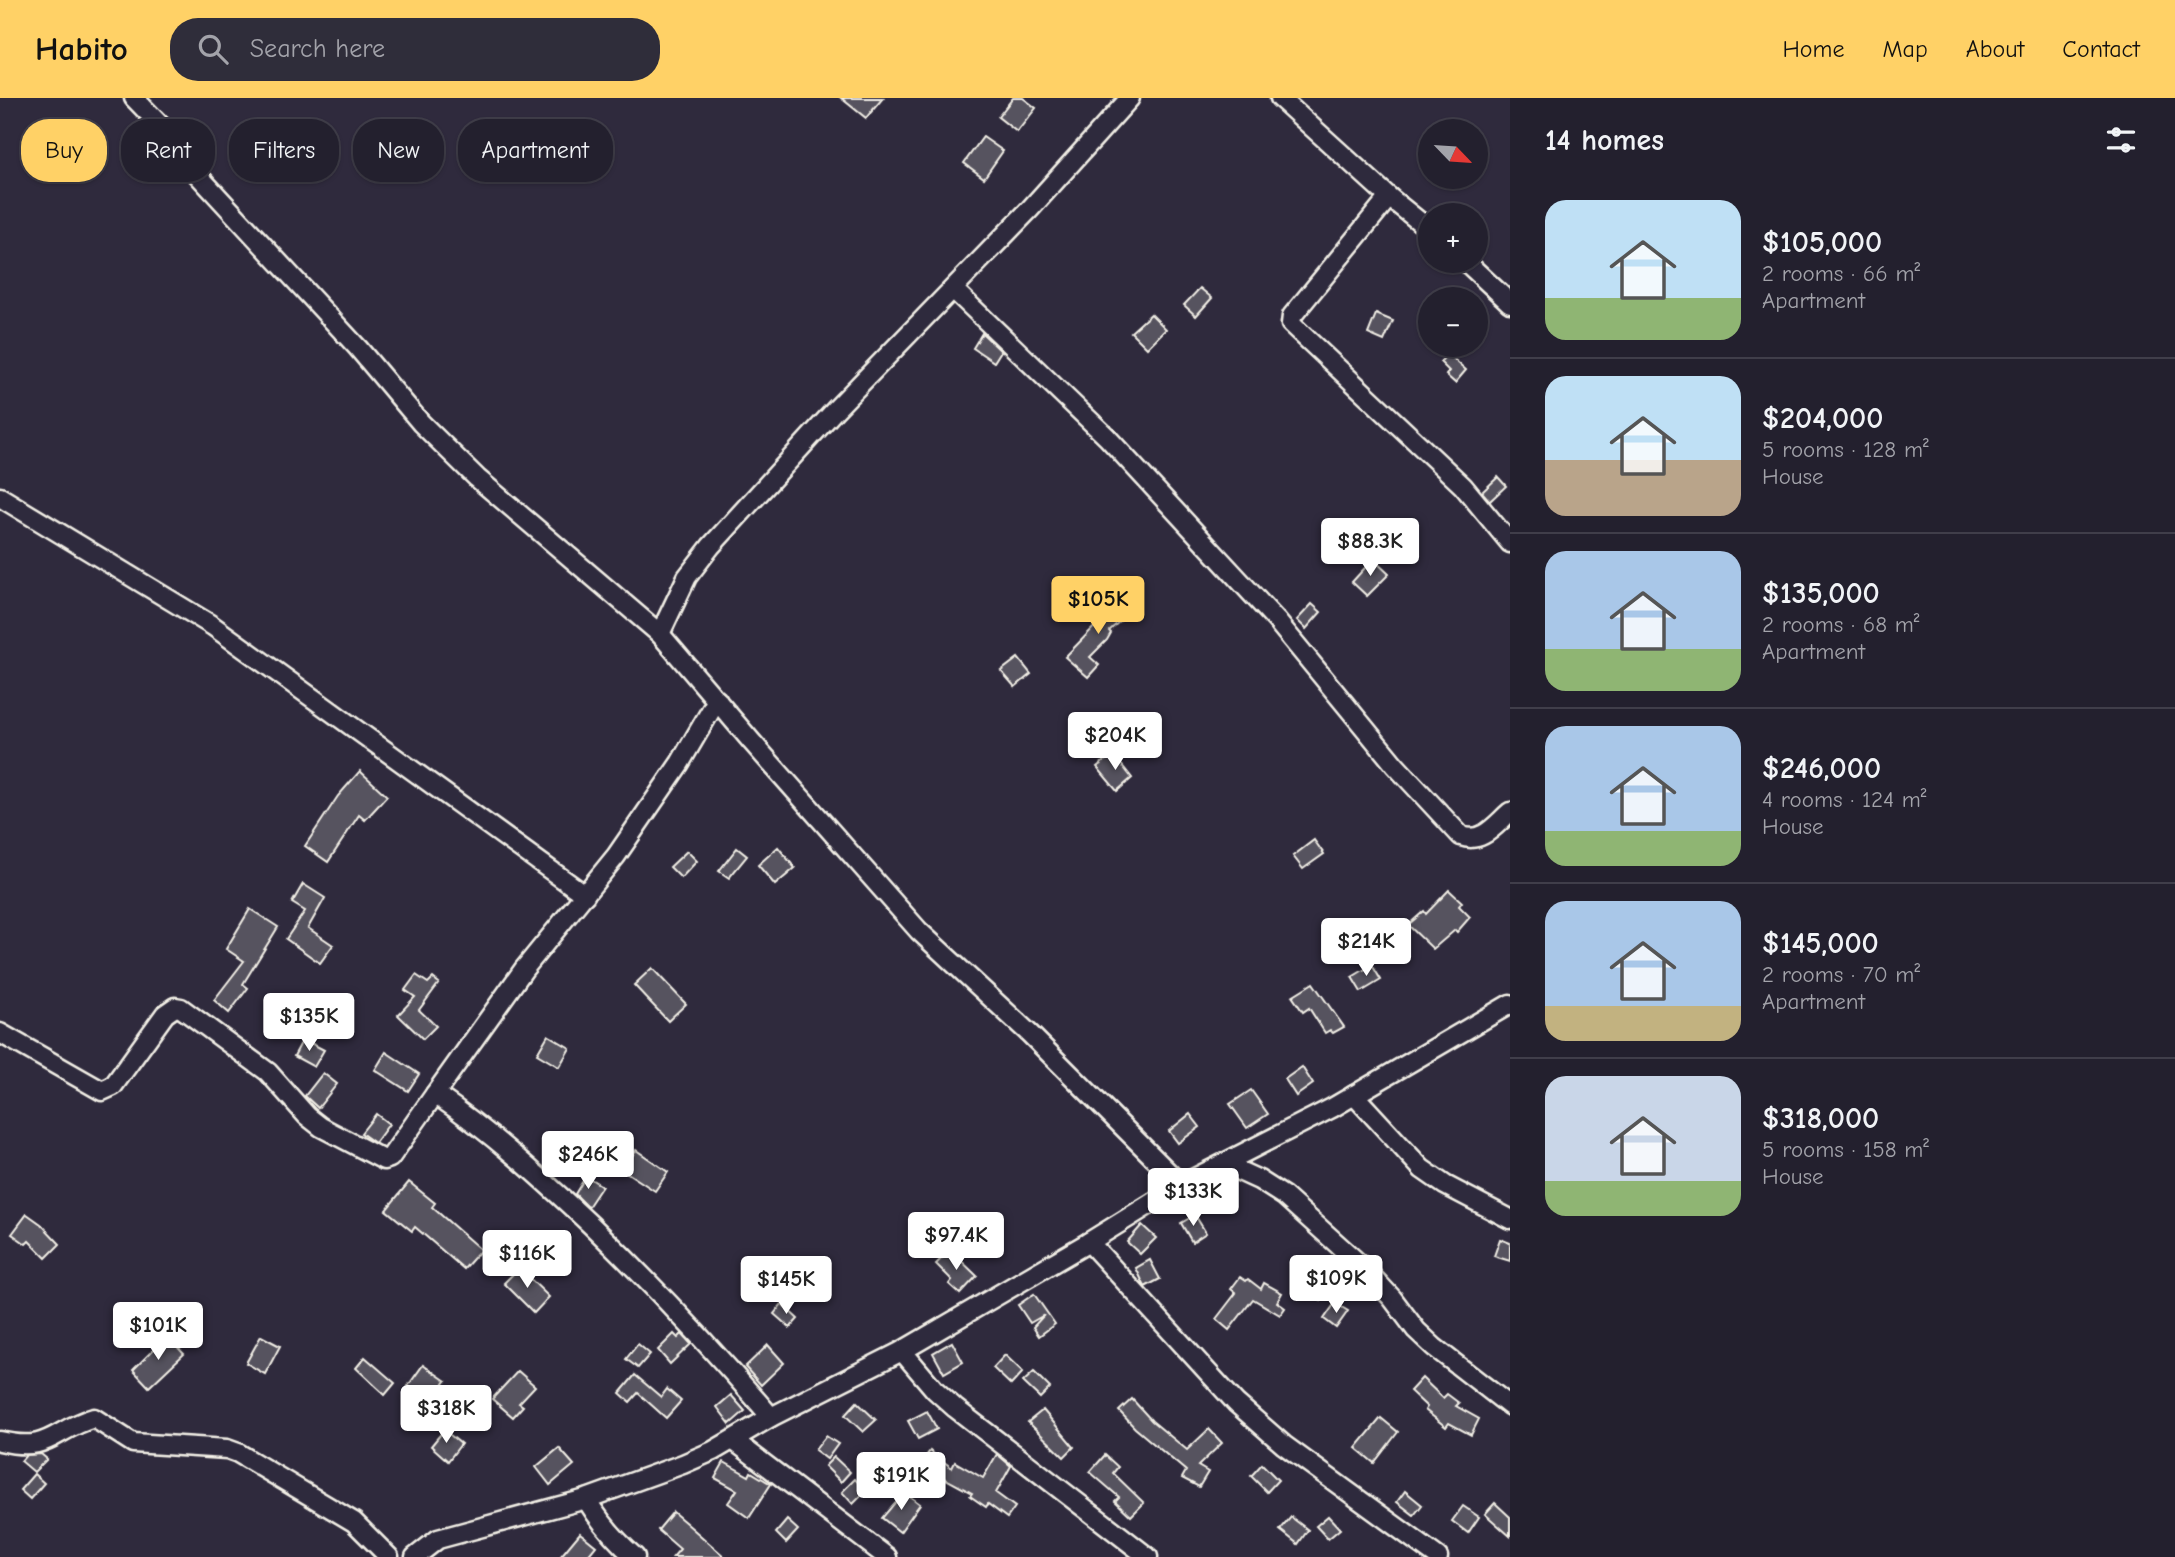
<!DOCTYPE html>
<html lang="en">
<head>
<meta charset="utf-8">
<style>
	:root { --surface:#23202e; --page:#2f2d3a; --text:#f1f3f6; --muted:#a3a3aa; --line:#403e4a; --accent:#ffd166 }
	body { margin:0; font-family:"Comic Neue",sans-serif; background:var(--page); color:var(--text); height:100vh; display:flex; flex-direction:column; font-size:26px; white-space:nowrap }
	* { box-sizing:border-box; margin:0 }
	p { font-size:23px; color:var(--muted) }
	.icon { flex:none; width:38px; height:38px; fill:none; stroke:currentColor; stroke-width:2; stroke-linecap:round; stroke-linejoin:round }
	.map { position:relative; flex:1; overflow:hidden }
	.side { display:flex; flex-direction:column; background:var(--surface); width:665px }
	.side>* { flex:none }
	.guide { position:absolute; left:21px; top:21px; width:665px; height:63px; display:flex; gap:14px }
	.needle { width:46px; rotate:115deg }
	.buttons { position:absolute; left:1418px; top:21px; display:grid; gap:14px }
	.buttons a { display:grid; place-items:center; width:70px; height:70px; border-radius:50%; background:var(--surface); box-shadow:0 2px 5px #0004,0 0 0 2px var(--line); font-size:35px }
	.price { position:absolute; translate:-50% -60px; padding:0 16px; border-radius:7px; background:#fff; color:#222; font-size:23px; line-height:46px; filter:drop-shadow(0 2px 4px #0008) }
	.price::after { content:''; position:absolute; left:50%; top:42px; width:21px; height:16px; margin-left:-10px; background:inherit; clip-path:polygon(0 0,100% 0,50% 100%) }
	.price.current { background:var(--accent); color:#111 }
	ul { padding:0; list-style:none }
	li { display:flex; align-items:center; gap:21px; height:175px; padding:0 35px }
	li+li { border-top:2px solid var(--line) }
	li span { display:grid; place-items:center; flex:none; width:196px; height:140px; border-radius:21px; color:#555 }
	li>.icon { margin-inline-start:auto }
	span .icon { width:84px; height:84px; fill:#fffc; stroke-width:1 }
	li b { font-size:30px }
	h2 { display:flex; justify-content:space-between; align-items:center; height:84px; padding:0 35px; font-size:30px }
	.tag { padding:0 24px; border-radius:28px; background:var(--surface); box-shadow:0 2px 5px #0004,0 0 0 2px var(--line); font-size:24px; line-height:63px }
	.tag.current { background:var(--accent); color:#111 }
	header { display:flex; align-items:center; gap:42px; box-sizing:border-box; height:98px; padding:0 35px; background:var(--accent); color:#111 }
	header strong { font-size:33px }
	nav { display:flex; gap:38px; margin-inline-start:auto; font-size:24px }
	.search { width:490px; height:63px; background:var(--page); display:flex; align-items:center; gap:18px; box-sizing:border-box; padding:0 24px; border-radius:28px; color:var(--muted); font-size:26px }
	main { display:flex; flex:1; min-height:0 }
	.map>svg:first-child { display:block }
	.building { fill:#56525f; stroke:#f4f1e8; stroke-width:2 }
	.lines { fill:none; stroke-linecap:round; stroke-linejoin:round }
	.minor-casing { stroke:#f4f1e8; stroke-width:23 }
	.minor { stroke:#2f2a3d; stroke-width:18 }
</style>
</head>
<body>
<header>
<strong>Habito</strong>
<div class="search"><svg class="icon" aria-label="search" viewBox="0 0 24 24"><circle cx="10" cy="10" r="6"/><path d="M15 15l6 6"/></svg>Search here</div>
<nav><a>Home</a><a>Map</a><a>About</a><a>Contact</a></nav>
</header>
<main>
<div class="map">
<svg width="1510" height="1459" viewBox="0 0 1510 1459">
	<rect width="100%" height="100%" fill="#2f2a3d"/>
	<filter id="ink" filterUnits="userSpaceOnUse"><feTurbulence type="fractalNoise" baseFrequency=".0143" numOctaves="2"/><feDisplacementMap in="SourceGraphic" scale="14" xChannelSelector="R" yChannelSelector="G"/><feConvolveMatrix kernelMatrix="1 2 1 2 8 2 1 2 1" color-interpolation-filters="sRGB"/></filter>
	<g filter="url(#ink)">
		<g class="building">
			<path d="M841,0H883L866,20Z"/>
			<path d="M1013,0H1023L1036,10L1017,34L998,19Z"/>
			<path d="M983,39L1003,53L984,80L964,65Z"/>
			<path d="M1200,190L1212,200L1196,218L1184,207Z"/>
			<path d="M1151,216L1166,231L1147,250L1131,234Z"/>
			<path d="M1376,216L1393,223L1384,243L1368,236Z"/>
			<path d="M982,235L1001,253L994,264L973,250Z"/>
			<path d="M1448,256L1466,272L1455,285L1446,277L1449,273L1440,264Z"/>
			<path d="M1498,379L1506,388L1490,403L1482,394Z"/>
			<path d="M1370,430L1382,444L1362,462L1350,447Z"/>
			<path d="M1373,461L1389,476L1367,498L1352,484Z"/>
			<path d="M1120,497L1132,512L1109,533L1111,535L1107,542L1090,559L1099,567L1088,579L1065,559L1102,521L1098,517Z"/>
			<path d="M1312,506L1321,514L1306,531L1297,522Z"/>
			<path d="M1018,560L1031,576L1015,589L1001,573Z"/>
			<path d="M1113,656L1132,680L1117,693L1097,669Z"/>
			<path d="M360,673L387,698L365,722L359,717L328,764L305,748L338,698Z"/>
			<path d="M1314,742L1324,756L1303,771L1293,758Z"/>
			<path d="M778,749L795,770L775,787L758,767Z"/>
			<path d="M737,750L747,758L729,780L719,773Z"/>
			<path d="M687,753L697,763L681,780L670,769Z"/>
			<path d="M303,786L325,800L308,830L333,847L320,865L286,841L305,813L292,805Z"/>
			<path d="M1449,792L1462,804L1459,808L1470,819L1457,834L1455,832L1433,851L1408,827L1424,813L1426,816Z"/>
			<path d="M250,811L278,829L243,886L248,890L229,915L214,902L244,863L226,851Z"/>
			<path d="M1372,867L1381,882L1361,894L1352,879Z"/>
			<path d="M652,870L686,906L668,923L634,887Z"/>
			<path d="M416,877L428,885L433,880L439,885L419,912L436,928L423,941L398,917L415,899L405,892Z"/>
			<path d="M1313,885L1344,929L1333,935L1330,932L1325,935L1309,910L1303,914L1292,898Z"/>
			<path d="M548,937L570,950L559,969L537,956Z"/>
			<path d="M303,941L324,952L314,969L294,958Z"/>
			<path d="M386,954L419,976L408,993L375,972Z"/>
			<path d="M1302,969L1313,986L1296,998L1285,981Z"/>
			<path d="M323,975L337,986L318,1010L305,998Z"/>
			<path d="M1251,992L1268,1016L1247,1030L1230,1006Z"/>
			<path d="M376,1016L389,1026L375,1045L361,1035Z"/>
			<path d="M1190,1016L1200,1029L1178,1045L1169,1033Z"/>
			<path d="M636,1052L668,1074L655,1093L623,1072Z"/>
			<path d="M586,1078L602,1088L588,1109L575,1096Z"/>
			<path d="M409,1084L435,1105L432,1109L481,1152L464,1171L415,1129L412,1133L386,1112Z"/>
			<path d="M27,1116L41,1126L60,1146L46,1160L29,1143L26,1146L12,1136Z"/>
			<path d="M1195,1117L1206,1135L1192,1144L1181,1125Z"/>
			<path d="M961,1122L970,1133L955,1146L945,1134Z"/>
			<path d="M1142,1127L1156,1140L1140,1156L1127,1144Z"/>
			<path d="M1500,1141L1510,1145V1163L1494,1158Z"/>
			<path d="M950,1152L977,1178L960,1196L949,1186L952,1182L936,1166Z"/>
			<path d="M1150,1162L1160,1181L1145,1189L1136,1170Z"/>
			<path d="M519,1170L549,1199L534,1215L504,1185Z"/>
			<path d="M1240,1179L1246,1183L1248,1181L1261,1191L1264,1185L1282,1195L1277,1204L1285,1210L1280,1217L1253,1201L1229,1232L1216,1221L1236,1195L1231,1191Z"/>
			<path d="M1309,1181L1328,1192L1321,1203L1302,1192Z"/>
			<path d="M1034,1196L1055,1226L1039,1238L1033,1229L1044,1217L1030,1225L1018,1207Z"/>
			<path d="M1335,1205L1348,1213L1336,1230L1324,1221Z"/>
			<path d="M782,1206L798,1221L790,1230L774,1216Z"/>
			<path d="M674,1236L678,1240L682,1236L691,1246L670,1266L658,1252Z"/>
			<path d="M167,1238L184,1256L149,1289L133,1272Z"/>
			<path d="M261,1238L280,1248L265,1276L246,1265Z"/>
			<path d="M952,1244L963,1264L944,1275L933,1255Z"/>
			<path d="M638,1246L650,1256L638,1270L626,1261Z"/>
			<path d="M768,1247L784,1265L761,1287L745,1269Z"/>
			<path d="M1005,1257L1023,1274L1011,1287L993,1270Z"/>
			<path d="M365,1259L395,1285L385,1297L356,1270Z"/>
			<path d="M423,1267L446,1283L431,1304L408,1288Z"/>
			<path d="M518,1273L535,1288L519,1305L523,1308L513,1319L492,1301Z"/>
			<path d="M1034,1274L1050,1290L1040,1300L1023,1284Z"/>
			<path d="M635,1277L661,1299L667,1291L681,1303L666,1320L638,1295L630,1304L620,1295Z"/>
			<path d="M1422,1280L1443,1300L1447,1296L1459,1305L1456,1308L1479,1321L1471,1337L1449,1325L1446,1329L1425,1312L1427,1309L1410,1293Z"/>
			<path d="M731,1297L745,1313L730,1326L717,1309Z"/>
			<path d="M1132,1301L1152,1323L1187,1352L1209,1331L1222,1345L1198,1368L1208,1374L1199,1389L1182,1380L1186,1373L1135,1330L1119,1313Z"/>
			<path d="M857,1304L876,1322L863,1334L845,1317Z"/>
			<path d="M1043,1312L1074,1349L1064,1359L1028,1324Z"/>
			<path d="M927,1313L937,1331L918,1341L908,1323Z"/>
			<path d="M1381,1320L1398,1334L1374,1365L1356,1350Z"/>
			<path d="M444,1332L461,1346L448,1363L431,1348Z"/>
			<path d="M826,1338L838,1346L827,1361L815,1352Z"/>
			<path d="M559,1350L574,1367L550,1387L536,1369Z"/>
			<path d="M930,1353L952,1370L955,1364L983,1380L997,1356L1011,1368L996,1395L1015,1409L1007,1420L988,1406L986,1409L970,1398L972,1395L935,1375L934,1377L920,1366Z"/>
			<path d="M41,1356L47,1361L34,1374L21,1363L26,1357Z"/>
			<path d="M1105,1357L1118,1369L1113,1375L1144,1405L1131,1418L1115,1403L1119,1399L1090,1374Z"/>
			<path d="M834,1359L850,1374L841,1384L825,1368Z"/>
			<path d="M724,1364L749,1378L751,1374L771,1386L749,1420L728,1405L737,1392L715,1380Z"/>
			<path d="M1262,1366L1278,1382L1267,1394L1251,1378Z"/>
			<path d="M34,1376L44,1385L30,1401L20,1392Z"/>
			<path d="M855,1381L866,1393L853,1406L842,1394Z"/>
			<path d="M1405,1393L1422,1407L1414,1417L1397,1404Z"/>
			<path d="M904,1394L920,1406L900,1434L882,1420Z"/>
			<path d="M1495,1405L1510,1419V1438L1485,1416Z"/>
			<path d="M1463,1408L1479,1419L1468,1435L1452,1423Z"/>
			<path d="M673,1414L686,1425L725,1459H673L680,1451L658,1432Z"/>
			<path d="M1328,1418L1340,1431L1328,1441L1316,1428Z"/>
			<path d="M1291,1419L1308,1432L1298,1446L1280,1432Z"/>
			<path d="M787,1422L798,1432L786,1445L776,1435Z"/>
			<path d="M580,1435L596,1448L587,1459H560Z"/>
		</g>
		<g class="lines">
			<defs>
				<g id="minor">
					<path d="M134,0L163,30L185,63L358,250L421,325L477,380L660,536L752,644L919,833L1030,936L1181,1087"/>
					<path d="M1280,0L1389,99L1430,132"/>
					<path d="M1389,99L1292,218L1291,226L1463,388L1510,445"/>
					<path d="M1465,163L1510,205"/>
					<path d="M953,191L1107,339L1276,522L1395,667L1461,738C1482,746 1495,727 1510,714"/>
					<path d="M0,399L213,528L585,797"/>
					<path d="M660,536L687,479L711,448L835,312L1030,111L1130,0"/>
					<path d="M717,602L680,665L616,758L524,871L435,996C492,1035 541,1080 591,1127C654,1188 714,1252 771,1319"/>
					<path d="M0,935L102,993L113,988L165,916L175,909L181,910L268,974L307,1018L321,1029L384,1062L390,1060L435,996"/>
					<path d="M1354,997L1422,1071L1445,1087L1510,1121"/>
					<path d="M1224,1066L1259,1082L1284,1098L1365,1171L1392,1200L1416,1232L1434,1249L1510,1308"/>
					<path d="M902,1253L935,1292L955,1310L1148,1459"/>
					<path d="M733,1342L887,1459"/>
					<path d="M0,1343C51,1355 52,1332 94,1320L133,1345L227,1351L238,1355L354,1424L389,1459"/>
					<path d="M586,1401C600,1424 615,1442 635,1459"/>
					<path d="M415,1459L438,1441L586,1401L683,1366L713,1353L771,1319L902,1253L1089,1144"/>
					<path d="M1438,1459L1284,1347L1236,1305L1089,1144L1181,1087L1332,1010L1510,906"/>
				</g>
			</defs>
			<use href="#minor" class="minor-casing"/>
			<use href="#minor" class="minor"/>
		</g>
	</g>
</svg>
<div class="buttons">
<a><svg class="needle" viewBox="-14 -14 28 28"><path d="M0-13l5 13h-10z" fill="#e53935"/><path d="M0 13l5-13h-10z" fill="#a3a3aa"/></svg></a>
<a>+</a>
<a>−</a>
</div>
<b class="price" style="left:1370px;top:480px">$88.3K</b>
<b class="price current" style="left:1098px;top:538px">$105K</b>
<b class="price" style="left:1115px;top:674px">$204K</b>
<b class="price" style="left:1366px;top:880px">$214K</b>
<b class="price" style="left:309px;top:955px">$135K</b>
<b class="price" style="left:588px;top:1093px">$246K</b>
<b class="price" style="left:1193px;top:1130px">$133K</b>
<b class="price" style="left:956px;top:1174px">$97.4K</b>
<b class="price" style="left:527px;top:1192px">$116K</b>
<b class="price" style="left:1336px;top:1217px">$109K</b>
<b class="price" style="left:786px;top:1218px">$145K</b>
<b class="price" style="left:158px;top:1264px">$101K</b>
<b class="price" style="left:446px;top:1347px">$318K</b>
<b class="price" style="left:901px;top:1414px">$191K</b>
<div class="guide">
<a class="tag current">Buy</a>
<a class="tag">Rent</a>
<a class="tag">Filters</a>
<a class="tag">New</a>
<a class="tag">Apartment</a>
</div>
</div>
<section class="side">
<h2>14 homes<svg class="icon" aria-label="filters" viewBox="0 0 24 24"><path d="M4 7h16M4 17h16"/><circle cx="9" cy="7" r="2"/><circle cx="15" cy="17" r="2"/></svg></h2>
<ul>
<li><span style="background:linear-gradient(#bfe0f5 70%,#8fb573 0)"><svg class="icon" aria-label="home" viewBox="0 0 24 24"><path d="M3 11l9-7 9 7M6 9v11h12V9"/></svg></span><div><b>$105,000</b><p>2 rooms · 66 m²</p><p>Apartment</p></div></li>
<li><span style="background:linear-gradient(#bfe0f5 60%,#b9a48a 0)"><svg class="icon" aria-label="home" viewBox="0 0 24 24"><path d="M3 11l9-7 9 7M6 9v11h12V9"/></svg></span><div><b>$204,000</b><p>5 rooms · 128 m²</p><p>House</p></div></li>
<li><span style="background:linear-gradient(#a9c7e8 70%,#8fb573 0)"><svg class="icon" aria-label="home" viewBox="0 0 24 24"><path d="M3 11l9-7 9 7M6 9v11h12V9"/></svg></span><div><b>$135,000</b><p>2 rooms · 68 m²</p><p>Apartment</p></div></li>
<li><span style="background:linear-gradient(#a9c7e8 75%,#8fb573 0)"><svg class="icon" aria-label="home" viewBox="0 0 24 24"><path d="M3 11l9-7 9 7M6 9v11h12V9"/></svg></span><div><b>$246,000</b><p>4 rooms · 124 m²</p><p>House</p></div></li>
<li><span style="background:linear-gradient(#a9c7e8 75%,#c2b280 0)"><svg class="icon" aria-label="home" viewBox="0 0 24 24"><path d="M3 11l9-7 9 7M6 9v11h12V9"/></svg></span><div><b>$145,000</b><p>2 rooms · 70 m²</p><p>Apartment</p></div></li>
<li><span style="background:linear-gradient(#c9d6e8 75%,#8fb573 0)"><svg class="icon" aria-label="home" viewBox="0 0 24 24"><path d="M3 11l9-7 9 7M6 9v11h12V9"/></svg></span><div><b>$318,000</b><p>5 rooms · 158 m²</p><p>House</p></div></li>
</ul>
</section>
</main>
</body>
</html>
